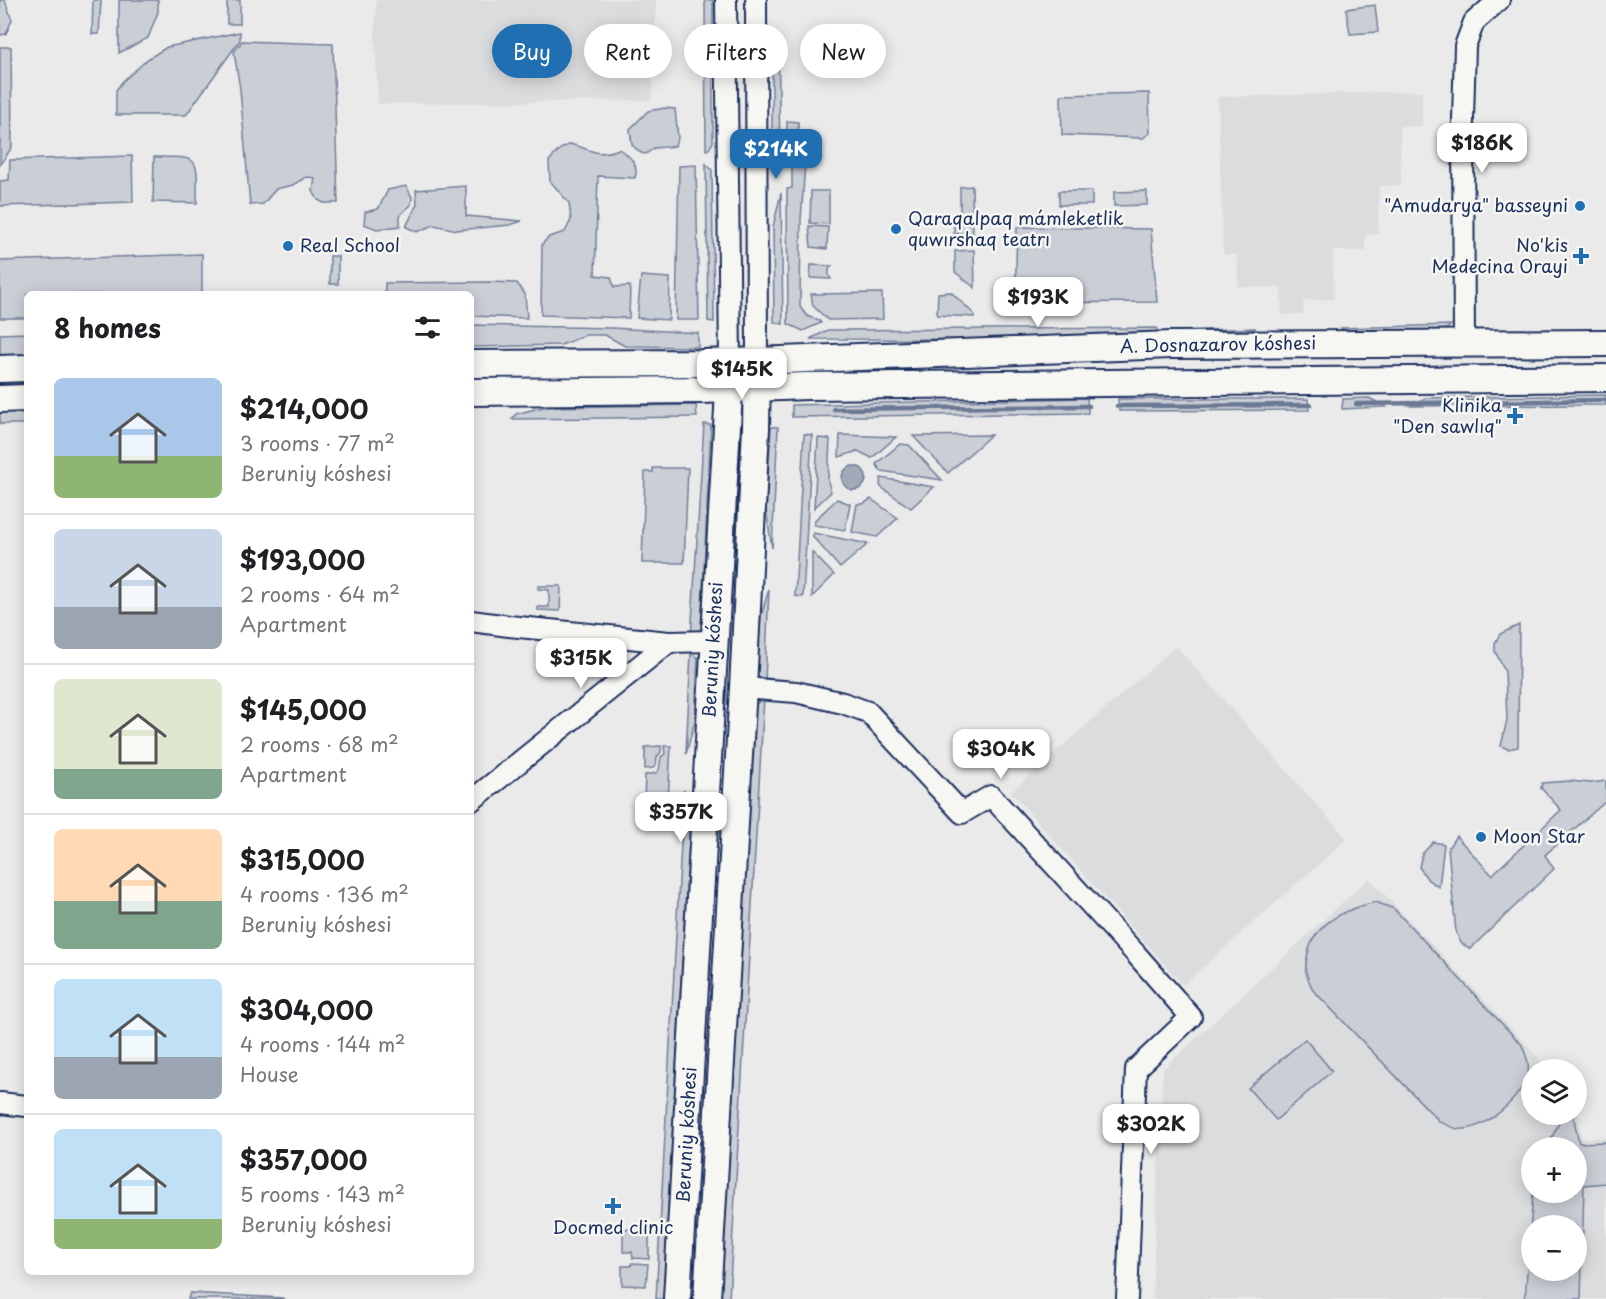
<!DOCTYPE html>
<html lang="en">
<head>
<meta charset="utf-8">
<style>
	:root { --surface:#fff; --page:#f6f6f6; --text:#202124; --muted:#757577; --line:#e0e0e0; --accent:#1f6fb2 }
	body { margin:0; font-family:"Playpen Sans",sans-serif; background:var(--page); color:var(--text); height:100vh; display:flex; flex-direction:column; font-size:22px; white-space:nowrap }
	* { box-sizing:border-box; margin:0 }
	p { font-size:20px; color:var(--muted) }
	.icon { flex:none; width:33px; height:33px; fill:none; stroke:currentColor; stroke-width:2; stroke-linecap:round; stroke-linejoin:round }
	.map { position:relative; flex:1; overflow:hidden }
	.sheet { position:absolute; left:24px; top:291px; width:450px; height:984px; display:flex; flex-direction:column; background:var(--surface); border-radius:9px; box-shadow:0 3px 15px #0003 }
	.sheet>* { flex:none }
	.banner { position:absolute; left:492px; top:24px; width:570px; height:54px; display:flex; gap:12px }
	.fabs { position:absolute; left:1521px; top:1059px; display:grid; gap:12px }
	.fabs a { display:grid; place-items:center; width:66px; height:66px; border-radius:50%; background:var(--surface); box-shadow:0 3px 15px #0003; font-size:30px }
	.price { position:absolute; translate:-50% -51px; padding:0 14px; border-radius:12px; background:#fff; color:#222; font-size:20px; line-height:39px; filter:drop-shadow(0 2px 3px #0008) }
	.price::after { content:''; position:absolute; left:50%; top:36px; width:18px; height:14px; margin-left:-9px; background:inherit; clip-path:polygon(0 0,100% 0,50% 100%) }
	.price.selected { background:var(--accent); color:#fff }
	ul { padding:0; list-style:none }
	li { display:flex; align-items:center; gap:18px; height:150px; padding:0 30px }
	li+li { border-top:2px solid var(--line) }
	li span { display:grid; place-items:center; flex:none; width:168px; height:120px; border-radius:9px; color:#555 }
	li>.icon { margin-inline-start:auto }
	span .icon { width:72px; height:72px; fill:#fffc; stroke-width:1 }
	li b { font-size:26px }
	h2 { display:flex; justify-content:space-between; align-items:center; height:72px; padding:0 30px; font-size:26px }
	.tag { padding:0 21px; border-radius:27px; background:var(--surface); box-shadow:0 3px 15px #0003; font-size:21px; line-height:54px }
	.tag.selected { background:var(--accent); color:#fff }
	.map>svg:first-child { display:block }
	.built { fill:#dadcde; fill-rule:evenodd }
	.green { fill:#caced5; stroke:#727e9a; stroke-width:1.5; fill-rule:evenodd }
	.water { fill:#a2aaba; stroke:#6c7995; stroke-width:1.5 }
	.lines { fill:none; stroke-linecap:round; stroke-linejoin:round }
	.stream { stroke:#6c7995; stroke-width:4.5 }
	.minor-casing { stroke:#1b2f5e; stroke-width:24 }
	.major-casing { stroke:#1b2f5e; stroke-width:30 }
	.minor { stroke:#f6f6f2; stroke-width:20 }
	.major { stroke:#f6f6f2; stroke-width:26 }
	.poi-dot { fill:#1f6fb2; stroke:#f6f6f2; stroke-width:2 }
	.labels { text-anchor:middle; stroke-width:5; stroke-linejoin:round; paint-order:stroke }
	.poi-label { font-size:18px; fill:#1b2f5e; stroke:#f6f6f2; text-anchor:end }
	.street-label { font-size:18px; fill:#1b2f5e; stroke:#f6f6f2 }
</style>
</head>
<body>
<div class="map">
<svg width="1606" height="1299" viewBox="0 0 1606 1299">
	<rect width="100%" height="100%" fill="#e9eae9"/>
	<filter id="ink" filterUnits="userSpaceOnUse"><feTurbulence type="fractalNoise" baseFrequency=".0167" numOctaves="2"/><feDisplacementMap in="SourceGraphic" scale="12" xChannelSelector="R" yChannelSelector="G"/><feConvolveMatrix kernelMatrix="1 2 1 2 8 2 1 2 1" color-interpolation-filters="sRGB"/></filter>
	<g filter="url(#ink)">
		<g class="built">
			<path d="M376,0H656L652,100L378,104L375,37Z"/>
			<path d="M1422,91V126H1400L1401,186H1379L1378,234L1365,235L1366,251H1333L1334,299L1303,301L1304,314L1282,315L1281,287H1238L1237,255H1223L1218,97Z"/>
			<path d="M1176,646L1347,839L1183,985L1011,792Z"/>
			<path d="M1369,878L1549,1069L1532,1070V1114H1576L1577,1099L1581,1138H1606V1299H1152L1163,1069ZM1532,1148H1576V1192H1532ZM1532,1226H1576V1270H1532Z"/>
		</g>
		<g class="green">
			<path d="M0,0H5L12,20L6,34L0,35Z"/>
			<path d="M93,0H101L99,34H92Z"/>
			<path d="M119,0H158V12L148,38L119,53Z"/>
			<rect x="227" y="0" width="13" height="24"/>
			<path d="M705,0H713V142L709,149L706,150Z"/>
			<path d="M1375,5L1378,32L1350,34L1346,9Z"/>
			<path d="M240,32V40L186,115H116V90L123,81L149,58L167,47Z"/>
			<path d="M242,41L333,44L338,203H324L318,200L313,191L315,178L306,177L293,185L276,189L263,204L250,205L240,89L234,52Z"/>
			<path d="M778,41L780,154L772,129V49Z"/>
			<path d="M0,47H11L12,147L0,165Z"/>
			<path d="M1149,93L1150,133L1143,138L1062,135L1061,95Z"/>
			<path d="M665,108L675,109L678,138L675,146L654,148L646,154L641,153L632,145L630,129L648,111Z"/>
			<path d="M787,121L798,122L799,159L805,163L801,220L800,307L807,316L820,321L821,323L803,331L788,324L787,189L792,188V154L787,153Z"/>
			<path d="M570,144C593,149 594,158 619,149C631,157 639,164 635,178L598,176L595,275L611,277L614,287L630,286L629,318L541,315L542,244L549,237L565,232L571,220L569,203L550,181L549,161L560,149Z"/>
			<path d="M132,156L133,202L0,206V181L9,180L10,160Z"/>
			<path d="M154,157C202,157 197,156 197,203L153,202Z"/>
			<path d="M706,164L712,170L714,322L708,321Z"/>
			<path d="M696,165L699,320H676L679,166Z"/>
			<path d="M406,186L412,197L411,205L400,215V226L377,229L364,224L365,212L378,209L388,190Z"/>
			<path d="M466,186V216L522,221L510,225L457,230L434,225L417,232L406,227L417,204L416,190Z"/>
			<path d="M972,186L973,233L954,234V214L960,213V187Z"/>
			<path d="M811,191H829V224L810,223Z"/>
			<rect x="1059" y="191" width="33" height="14"/>
			<path d="M1147,191V205L1114,206V192Z"/>
			<path d="M781,193L783,324L774,322L773,227Z"/>
			<path d="M809,226L828,227L827,249L811,247Z"/>
			<path d="M1017,227L1151,229L1157,302L1015,303Z"/>
			<path d="M974,250L975,288L955,272V251Z"/>
			<path d="M202,254V294H27V318H0V261Z"/>
			<rect x="330" y="256" width="8" height="28"/>
			<path d="M811,265L832,266L829,269V275L831,279L810,278Z"/>
			<path d="M641,276L670,278L669,320L637,318Z"/>
			<path d="M491,282L517,283L525,294L527,318L471,316V294H385V283Z"/>
			<path d="M951,292L974,314V317L937,315L938,293Z"/>
			<path d="M882,293L883,319L828,320L813,306L811,294Z"/>
			<path d="M471,325L612,328L698,333V347L625,346L605,335H586L561,345L471,347Z"/>
			<path d="M1451,325L1439,335L1350,336L1341,328Z"/>
			<path d="M1157,328V340L810,339L828,330Z"/>
			<path d="M1256,328L1232,339L1182,338L1179,331Z"/>
			<path d="M27,333V354L0,355V334Z"/>
			<path d="M1606,395V405L1411,406L1425,398Z"/>
			<path d="M1087,398L1088,413L792,417V405Z"/>
			<path d="M1369,398L1386,407L1342,409L1343,399Z"/>
			<path d="M1118,399H1308L1309,410L1119,411Z"/>
			<path d="M696,405L697,417L512,419L516,414L543,407Z"/>
			<rect x="0" y="411" width="27" height="13"/>
			<path d="M704,424L711,425L701,630L696,637L691,638Z"/>
			<path d="M771,427H778L772,548L766,510Z"/>
			<path d="M804,434L812,435L803,597L795,596Z"/>
			<path d="M840,435L896,437L872,458L858,451L839,457Z"/>
			<path d="M991,435L948,473L913,436Z"/>
			<path d="M818,438L830,439L828,481L831,492L814,508Z"/>
			<path d="M900,444L909,445L942,480L881,471L876,464Z"/>
			<path d="M653,468H688L684,563H642L645,472H653Z"/>
			<path d="M881,478L934,487L911,508L881,487L880,484Z"/>
			<path d="M837,499L850,504L845,530L814,525L815,520Z"/>
			<path d="M871,499L898,518L877,537L852,532L857,504H863Z"/>
			<path d="M813,533L868,544L840,568L813,537Z"/>
			<path d="M812,552L834,575L812,597Z"/>
			<path d="M538,586H561L560,611L538,610V607H549V590L538,589Z"/>
			<path d="M769,589L765,681L759,679L756,674L761,616Z"/>
			<path d="M1519,625L1518,747L1508,749L1501,746L1507,720L1505,672L1495,651V643L1500,634Z"/>
			<path d="M691,653L698,658L695,721L686,754Z"/>
			<path d="M764,698L729,1299H720L755,705Z"/>
			<path d="M661,746V752L657,757L656,765L653,768L645,769V747Z"/>
			<path d="M664,746H671L668,802H644L645,775L656,773L659,770L661,757L665,754Z"/>
			<path d="M1570,781L1590,783L1606,781V801L1545,855L1554,869L1470,949L1461,943L1456,932L1448,848L1456,836L1492,875L1561,810L1541,788L1542,783Z"/>
			<path d="M684,790L690,824L663,1299H656Z"/>
			<path d="M1433,842L1444,844L1439,887L1428,880L1419,867L1422,854Z"/>
			<path d="M1376,902L1394,909L1522,1045C1524,1051 1527,1057 1528,1063C1533,1091 1484,1133 1458,1129C1452,1128 1445,1124 1440,1122L1313,990C1311,985 1307,978 1306,972C1305,968 1306,963 1307,958C1312,923 1345,909 1376,902Z"/>
			<path d="M1305,1039L1332,1071L1276,1120L1248,1088Z"/>
			<path d="M1563,1115H1573L1579,1143L1606,1142V1183L1584,1185L1581,1299H1525L1533,1193L1576,1192V1148L1547,1147ZM1532,1226H1576V1270H1532Z"/>
			<path d="M623,1229L649,1230V1259L633,1258L632,1252H623Z"/>
			<path d="M632,1263L648,1264L646,1286L622,1285V1266H631Z"/>
			<path d="M190,1293L283,1298L285,1299H188Z"/>
		</g>
		<circle class="water" cx="854" cy="478" r="12"/>
		<g class="lines">
			<g class="stream">
				<path d="M1356,404L1606,400"/>
				<path d="M1117,406L1311,405"/>
				<path d="M834,409L1089,406"/>
			</g>
			<defs>
				<g id="minor">
					<path d="M726,0L730,361"/>
					<path d="M756,0L757,361"/>
					<path d="M1464,343L1463,119L1465,46L1474,22L1499,0"/>
					<path d="M471,621L509,626L669,642"/>
					<path d="M743,688L796,692L843,703L868,712L962,813L991,796L1135,953L1191,1017L1136,1069L1127,1299"/>
					<path d="M471,801L669,642L714,641"/>
					<path d="M0,1103L27,1106"/>
				</g>
				<g id="major">
					<path d="M471,364L704,363L1171,345L1606,343"/>
					<path d="M0,369L27,368"/>
					<path d="M471,392L703,390L807,386L1606,378"/>
					<path d="M0,399L27,398"/>
					<path d="M677,1299L730,374"/>
					<path d="M707,1299L743,688L756,428L757,371"/>
				</g>
			</defs>
			<use href="#minor" class="minor-casing"/>
			<use href="#major" class="major-casing"/>
			<use href="#minor" class="minor"/>
			<use href="#major" class="major"/>
		</g>
	</g>
	<g class="poi-dot">
		<circle cx="1580" cy="206" r="6"/>
		<circle cx="896" cy="229" r="6"/>
		<circle cx="288" cy="246" r="6"/>
		<path d="M1578 247h6v6h6v6h-6v6h-6v-6h-6v-6h6z"/>
		<path d="M1512 407h6v6h6v6h-6v6h-6v-6h-6v-6h6z"/>
		<circle cx="1481" cy="837" r="6"/>
		<path d="M610 1197h6v6h6v6h-6v6h-6v-6h-6v-6h6z"/>
	</g>
	<g class="labels">
		<g class="poi-label">
			<text x="1568" y="212">"Amudarya" basseyni</text>
			<text x="908" y="225" text-anchor="start">Qaraqalpaq mámleketlik<tspan x="908" dy="21">quwırshaq teatrı</tspan></text>
			<text x="300" y="252" text-anchor="start">Real School</text>
			<text x="1568" y="252">No'kis<tspan x="1568" dy="21">Medecina Orayi</tspan></text>
			<text x="1502" y="412">Klinika<tspan x="1502" dy="21">"Den sawlıq"</tspan></text>
			<text x="1493" y="843" text-anchor="start">Moon Star</text>
			<text x="613" y="1234" text-anchor="middle">Docmed clinic</text>
		</g>
		<g class="street-label">
			<text transform="translate(1218 345) rotate(-1)" y="6">A. Dosnazarov kóshesi</text>
			<text transform="translate(713 650) rotate(-87)" y="6">Beruniy kóshesi</text>
			<text transform="translate(687 1135) rotate(-87)" y="6">Beruniy kóshesi</text>
		</g>
	</g>
</svg>
<div class="fabs">
<a><svg class="icon" aria-label="layers" viewBox="0 0 24 24"><path d="M12 4l9 5-9 5-9-5zM3 14l9 5 9-5"/></svg></a>
<a>+</a>
<a>−</a>
</div>
<b class="price" style="left:1482px;top:174px">$186K</b>
<b class="price selected" style="left:776px;top:180px">$214K</b>
<b class="price" style="left:1038px;top:328px">$193K</b>
<b class="price" style="left:742px;top:400px">$145K</b>
<b class="price" style="left:581px;top:689px">$315K</b>
<b class="price" style="left:1001px;top:780px">$304K</b>
<b class="price" style="left:681px;top:843px">$357K</b>
<b class="price" style="left:1151px;top:1155px">$302K</b>
<div class="banner">
<a class="tag selected">Buy</a>
<a class="tag">Rent</a>
<a class="tag">Filters</a>
<a class="tag">New</a>
</div>
<section class="sheet">
<h2>8 homes<svg class="icon" aria-label="filters" viewBox="0 0 24 24"><path d="M4 7h16M4 17h16"/><circle cx="9" cy="7" r="2"/><circle cx="15" cy="17" r="2"/></svg></h2>
<ul>
<li><span style="background:linear-gradient(#a9c7e8 65%,#8fb573 0)"><svg class="icon" aria-label="home" viewBox="0 0 24 24"><path d="M3 11l9-7 9 7M6 9v11h12V9"/></svg></span><div><b>$214,000</b><p>3 rooms · 77 m²</p><p>Beruniy kóshesi</p></div></li>
<li><span style="background:linear-gradient(#c9d6e8 65%,#9aa5b1 0)"><svg class="icon" aria-label="home" viewBox="0 0 24 24"><path d="M3 11l9-7 9 7M6 9v11h12V9"/></svg></span><div><b>$193,000</b><p>2 rooms · 64 m²</p><p>Apartment</p></div></li>
<li><span style="background:linear-gradient(#dfe7d0 75%,#7fa58c 0)"><svg class="icon" aria-label="home" viewBox="0 0 24 24"><path d="M3 11l9-7 9 7M6 9v11h12V9"/></svg></span><div><b>$145,000</b><p>2 rooms · 68 m²</p><p>Apartment</p></div></li>
<li><span style="background:linear-gradient(#ffd9b3 60%,#7fa58c 0)"><svg class="icon" aria-label="home" viewBox="0 0 24 24"><path d="M3 11l9-7 9 7M6 9v11h12V9"/></svg></span><div><b>$315,000</b><p>4 rooms · 136 m²</p><p>Beruniy kóshesi</p></div></li>
<li><span style="background:linear-gradient(#bfe0f5 65%,#9aa5b1 0)"><svg class="icon" aria-label="home" viewBox="0 0 24 24"><path d="M3 11l9-7 9 7M6 9v11h12V9"/></svg></span><div><b>$304,000</b><p>4 rooms · 144 m²</p><p>House</p></div></li>
<li><span style="background:linear-gradient(#bfe0f5 75%,#8fb573 0)"><svg class="icon" aria-label="home" viewBox="0 0 24 24"><path d="M3 11l9-7 9 7M6 9v11h12V9"/></svg></span><div><b>$357,000</b><p>5 rooms · 143 m²</p><p>Beruniy kóshesi</p></div></li>
</ul>
</section>
</div>
</body>
</html>
